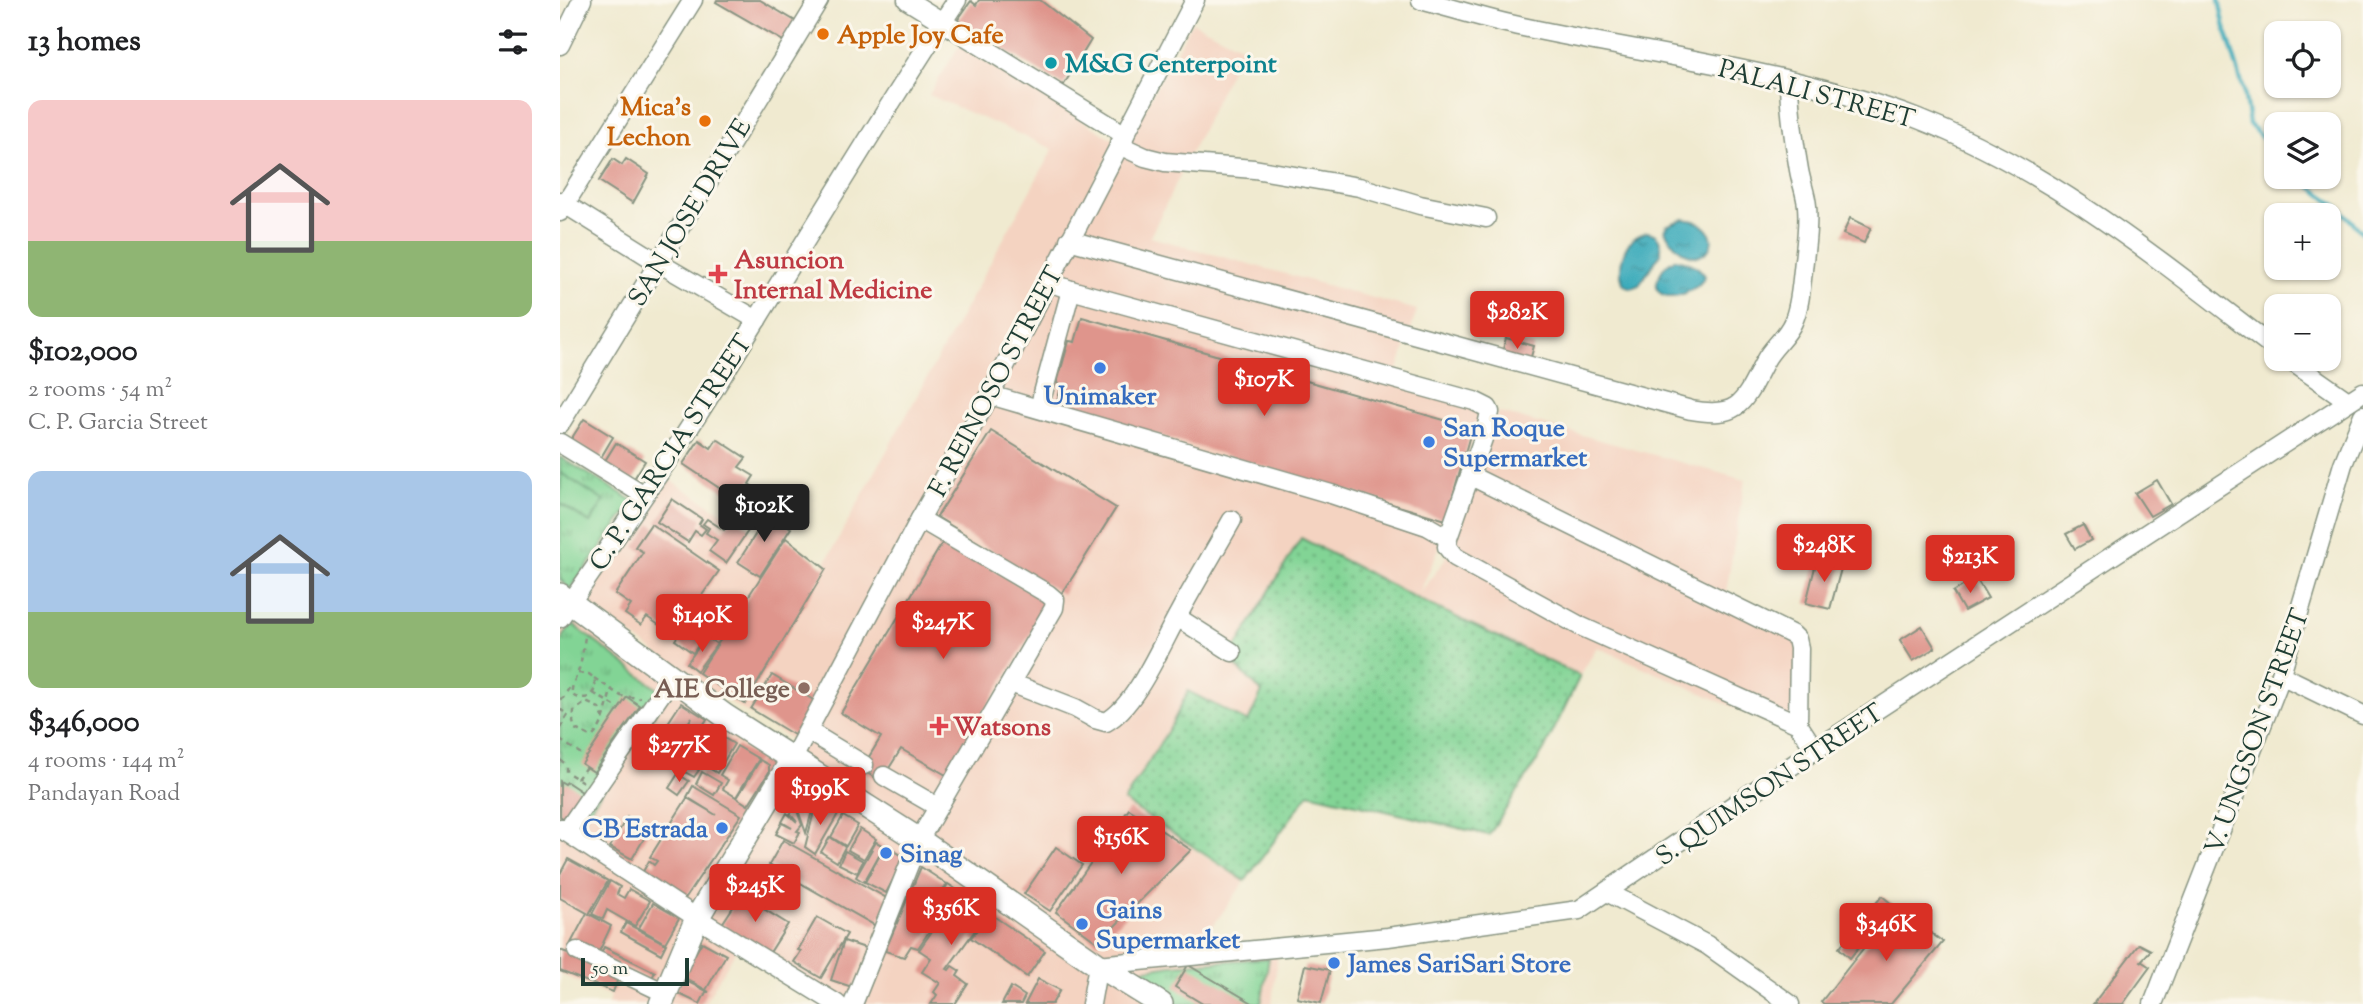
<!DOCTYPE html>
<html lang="en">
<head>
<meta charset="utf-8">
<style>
	:root { --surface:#fff; --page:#f2f2f2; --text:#202124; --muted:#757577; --accent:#d93025 }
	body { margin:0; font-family:"Sorts Mill Goudy",serif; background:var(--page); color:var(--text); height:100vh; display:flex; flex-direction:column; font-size:26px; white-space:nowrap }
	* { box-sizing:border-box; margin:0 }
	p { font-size:23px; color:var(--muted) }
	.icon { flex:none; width:38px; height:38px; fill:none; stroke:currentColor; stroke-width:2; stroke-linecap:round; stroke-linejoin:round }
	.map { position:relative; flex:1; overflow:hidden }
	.drawer { display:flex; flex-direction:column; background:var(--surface); width:560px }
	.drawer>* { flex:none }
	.controls { position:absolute; left:1704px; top:21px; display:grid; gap:14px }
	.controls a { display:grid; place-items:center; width:77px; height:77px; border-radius:14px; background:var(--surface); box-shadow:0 2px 5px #0004; font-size:35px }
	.scale { position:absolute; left:21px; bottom:18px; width:108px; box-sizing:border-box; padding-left:7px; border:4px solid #1f3d34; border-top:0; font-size:19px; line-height:24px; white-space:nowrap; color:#1f3d34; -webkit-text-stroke:5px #fbf7ec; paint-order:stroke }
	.price { position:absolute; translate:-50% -60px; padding:0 16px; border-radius:7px; background:var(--accent); color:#fff; font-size:23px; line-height:46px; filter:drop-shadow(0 2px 4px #0008) }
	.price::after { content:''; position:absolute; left:50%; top:42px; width:21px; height:16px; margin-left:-10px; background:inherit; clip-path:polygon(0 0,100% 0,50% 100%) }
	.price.on { background:#222; color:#fff }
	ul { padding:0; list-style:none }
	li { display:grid; align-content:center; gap:14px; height:371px; padding:0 28px }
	li span { display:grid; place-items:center; height:217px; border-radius:14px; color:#555 }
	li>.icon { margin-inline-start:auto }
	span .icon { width:126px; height:126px; fill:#fffc; stroke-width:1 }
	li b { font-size:30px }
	h2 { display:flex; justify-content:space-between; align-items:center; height:84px; padding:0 28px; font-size:30px }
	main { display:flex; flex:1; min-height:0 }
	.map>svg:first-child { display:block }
	.built { fill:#f4d3c1 }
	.grass { fill:url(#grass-dots); stroke:#508864; stroke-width:2 }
	.park { fill:url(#park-tufts); stroke:#508864; stroke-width:2 }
	.pitch { fill:#82d495; stroke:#508864; stroke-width:2 }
	.water { fill:url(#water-ripples); stroke:#2e7478; stroke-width:2 }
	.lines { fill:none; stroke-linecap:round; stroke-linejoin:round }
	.stream { stroke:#3eacbb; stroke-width:4.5 }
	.building { fill:#df958c }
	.minor-casing { stroke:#889482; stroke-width:21 }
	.major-casing { stroke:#889482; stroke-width:26 }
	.path { stroke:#889482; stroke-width:2.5; stroke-dasharray:5 5; stroke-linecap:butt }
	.minor { stroke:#fff; stroke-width:18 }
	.major { stroke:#fff; stroke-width:23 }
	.food-dot { fill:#e8710a; stroke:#fbf7ec; stroke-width:2.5 }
	.culture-dot { fill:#0f9aa8; stroke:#fbf7ec; stroke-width:2.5 }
	.health-dot { fill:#e0444e; stroke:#fbf7ec; stroke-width:2.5 }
	.shop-dot { fill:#3f7fe0; stroke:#fbf7ec; stroke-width:2.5 }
	.education-dot { fill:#8d6e63; stroke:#fbf7ec; stroke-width:2.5 }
	.labels { text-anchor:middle; stroke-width:6; stroke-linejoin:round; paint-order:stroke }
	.food-label { font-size:26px; font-weight:bold; fill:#c56008; stroke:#fbf7ec; text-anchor:start }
	.culture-label { font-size:26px; font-weight:bold; fill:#0d838f; stroke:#fbf7ec; text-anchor:start }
	.street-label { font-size:26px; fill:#1f3d34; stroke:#fbf7ec }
	.health-label { font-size:26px; font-weight:bold; fill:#be3a42; stroke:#fbf7ec; text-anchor:start }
	.shop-label { font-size:26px; font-weight:bold; fill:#366cbe; stroke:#fbf7ec; text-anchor:start }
	.education-label { font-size:26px; font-weight:bold; fill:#785e54; stroke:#fbf7ec; text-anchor:end }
</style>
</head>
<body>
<main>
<section class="drawer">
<h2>13 homes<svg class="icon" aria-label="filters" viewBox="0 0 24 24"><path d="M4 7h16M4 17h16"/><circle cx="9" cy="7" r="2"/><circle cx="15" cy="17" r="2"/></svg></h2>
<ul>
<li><span style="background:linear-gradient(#f6c9c9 65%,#8fb573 0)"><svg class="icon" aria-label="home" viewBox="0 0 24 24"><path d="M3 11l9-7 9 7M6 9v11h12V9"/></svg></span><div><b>$102,000</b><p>2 rooms · 54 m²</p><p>C. P. Garcia Street</p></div></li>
<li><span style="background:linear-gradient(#a9c7e8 65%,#8fb573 0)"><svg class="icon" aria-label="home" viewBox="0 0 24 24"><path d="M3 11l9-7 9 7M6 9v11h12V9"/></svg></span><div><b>$346,000</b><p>4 rooms · 144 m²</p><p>Pandayan Road</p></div></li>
</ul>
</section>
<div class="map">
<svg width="1803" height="1004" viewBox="0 0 1803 1004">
	<defs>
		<pattern id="grass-dots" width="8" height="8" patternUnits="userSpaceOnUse" patternTransform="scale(1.75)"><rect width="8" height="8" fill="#82d495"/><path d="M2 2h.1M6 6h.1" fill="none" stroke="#6aad7a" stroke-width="1.8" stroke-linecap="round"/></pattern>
		<pattern id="park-tufts" width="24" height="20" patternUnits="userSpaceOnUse" patternTransform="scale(1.75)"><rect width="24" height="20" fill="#82d495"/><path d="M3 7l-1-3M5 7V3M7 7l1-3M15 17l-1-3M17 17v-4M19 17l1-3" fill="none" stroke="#6aad7a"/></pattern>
		<pattern id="water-ripples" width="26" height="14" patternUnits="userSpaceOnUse" patternTransform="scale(1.75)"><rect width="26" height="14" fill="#3eacbb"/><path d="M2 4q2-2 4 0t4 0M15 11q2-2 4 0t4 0" fill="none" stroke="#338d99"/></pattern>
	</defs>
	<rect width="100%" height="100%" fill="#fbf7ec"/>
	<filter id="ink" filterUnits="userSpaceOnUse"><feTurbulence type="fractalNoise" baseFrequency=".0143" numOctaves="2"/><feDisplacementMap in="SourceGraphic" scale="14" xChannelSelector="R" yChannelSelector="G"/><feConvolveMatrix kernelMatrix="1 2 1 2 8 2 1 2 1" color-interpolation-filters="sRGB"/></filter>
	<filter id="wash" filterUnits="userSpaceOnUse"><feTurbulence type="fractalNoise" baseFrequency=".00686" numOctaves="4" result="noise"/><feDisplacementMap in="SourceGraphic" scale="28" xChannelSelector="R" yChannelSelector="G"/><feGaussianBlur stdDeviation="1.57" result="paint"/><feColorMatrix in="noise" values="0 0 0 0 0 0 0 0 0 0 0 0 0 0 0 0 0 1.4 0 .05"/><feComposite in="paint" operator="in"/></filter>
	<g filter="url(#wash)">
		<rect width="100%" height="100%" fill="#f0ead0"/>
		<g class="built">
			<path d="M632,22L682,47L590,237L857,310L834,382L922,407L886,532L859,594L884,561L938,412L1185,480L1165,598L1241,639L1235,734L1037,647L1020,676L856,598L741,539L669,659L703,692L688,722L628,691L612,724L564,800L645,857L685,881L637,948L719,943L712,1004H277L179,945L144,1004H48L51,996L0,974V618L10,604L231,760Z"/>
			<path d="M399,46L556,141L356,519L232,740L131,678L21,599L104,476L259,574L493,149L369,95Z"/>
		</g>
		<path class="grass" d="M741,538L856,598L1020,676L984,750L929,835L749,793L685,881L564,801L612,724L628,691L688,722L702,692L669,659Z"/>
		<g class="park">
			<path d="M0,457L74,501L10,590L0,579Z"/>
			<path d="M12,624L107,696L14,832L0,823V642Z"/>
			<path d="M709,958L701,1004H610L562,973L612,965Z"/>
		</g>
		<path class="pitch" d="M1,473L44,501L30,523L0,503Z"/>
		<g class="water">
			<path d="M1123,219C1180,225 1140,291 1105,231L1106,226Z"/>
			<path d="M1086,232C1099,233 1101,241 1101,253L1079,285L1071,288L1064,285C1058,273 1061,252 1071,241C1074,237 1081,235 1086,232Z"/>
			<path d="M1116,259C1127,261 1139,266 1145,276C1133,300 1084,306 1100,274C1104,266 1108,262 1116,259Z"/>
		</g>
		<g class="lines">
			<g class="stream">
				<path d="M1659,0L1665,28L1684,90L1689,124L1717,154"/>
				<path d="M1738,177L1778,207L1803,233"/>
			</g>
		</g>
		<g id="blocks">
			<g class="building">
				<path d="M157,0H200L237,22L225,42L156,2Z"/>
				<path d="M419,0H480L531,40L503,86L397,21L411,1L416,5Z"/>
				<path d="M53,159L62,165L66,159L89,174L73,203L39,181Z"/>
				<path d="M1290,218L1311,228L1304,243L1283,234Z"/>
				<path d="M522,317L912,428L886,520L496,405L502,385L497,383L509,341L515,342Z"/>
				<path d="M946,338L974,346L969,364L941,357Z"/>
				<path d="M24,419L53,437L40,459L10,441Z"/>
				<path d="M431,431L556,508L502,594L377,517Z"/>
				<path d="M157,439L186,458L179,467L194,476L189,484L193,487L182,503L123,464L139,440L151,448Z"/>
				<path d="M56,443L85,461L72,482L43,464Z"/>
				<path d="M1597,480L1611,504L1590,516L1575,493Z"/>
				<path d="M112,499L142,519L139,524L146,529L141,535L135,531L128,542L97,522Z"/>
				<path d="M204,511L231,528L200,576L178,562L202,524L197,521Z"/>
				<path d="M174,517L190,528L166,563L149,551L157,540L146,533L149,528L143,524L147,519L164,530Z"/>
				<path d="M91,524L159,571L114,635L87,617L81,625L65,614L71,605L55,594L83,552L75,547Z"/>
				<path d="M1523,525L1531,540L1515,549L1506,534Z"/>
				<path d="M226,538L266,569L185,704L139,673Z"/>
				<path d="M384,540L489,603L386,775L341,749L321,781L301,770L321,737L281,713Z"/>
				<path d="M1257,559L1282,565L1270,609L1246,603Z"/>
				<path d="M1416,578L1428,598L1404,611L1393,592Z"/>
				<path d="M135,612L153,625L133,653L115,640Z"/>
				<path d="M1362,626L1375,648L1353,661L1340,640Z"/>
				<path d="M146,637L157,644L137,671L127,663Z"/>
				<path d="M212,675L255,701L234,735L191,709Z"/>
				<path d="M67,697L80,706L34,772L22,764Z"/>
				<path d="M121,703L147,719L124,756L113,750L132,717L108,753L94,744Z"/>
				<path d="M145,725L163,736L147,761L129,750Z"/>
				<path d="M164,738L174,744L157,773L146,766Z"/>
				<path d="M177,746L199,759L176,797L163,789L168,780L160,775Z"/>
				<path d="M200,760L209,765V772L188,805L177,798Z"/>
				<path d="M126,762L139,770L134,777L121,770Z"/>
				<path d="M142,772L161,783L154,795L136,784Z"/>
				<path d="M118,774L129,781L119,795L109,788Z"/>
				<path d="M0,781L5,784L7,782L22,792L5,820L0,816Z"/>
				<path d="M133,786L181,815L124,900L81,875L89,861L94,865L97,861L90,857L127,798L156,815L127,797Z"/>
				<path d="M254,804L246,833L238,810Z"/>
				<path d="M256,804L278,814L255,854L245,847Z"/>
				<path d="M236,808L242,825L237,831L240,832L234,843L216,834L222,823L232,828L222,822L227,813L237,822L230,814Z"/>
				<path d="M569,809L631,850L538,943L496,912Z"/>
				<path d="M283,816L298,825L286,846L271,837Z"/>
				<path d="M67,817L89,830L72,859L50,847Z"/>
				<path d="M300,829L316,839L304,859L288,850Z"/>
				<path d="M270,837L285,847L277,862L261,852Z"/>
				<path d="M223,840L330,900L316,926L209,865Z"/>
				<path d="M316,842L324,846L304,882L296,877Z"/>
				<path d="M325,846L345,857L326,893L305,882Z"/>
				<path d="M496,847L522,865L490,911L464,894Z"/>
				<path d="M285,851L303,861L297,873L279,864Z"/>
				<path d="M8,859L48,881L29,914L51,926L37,956L11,943L27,913L0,898V874Z"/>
				<path d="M361,867L387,884L370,913L388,884L397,890L358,948L351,946L344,957L325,951Z"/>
				<path d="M50,881L60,887L57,894L64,898L69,889L90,901L75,926L47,910L43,919L32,914Z"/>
				<path d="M399,892L429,911L387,969L389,970L392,966L400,971L397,976L408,984L395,1004H371L377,995L374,992L380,983L362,972L371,958L359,950Z"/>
				<path d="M181,895L228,924L209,954L162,924Z"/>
				<path d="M1322,896L1333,905L1290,958L1279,948Z"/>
				<path d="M93,903L119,918L105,943L79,928Z"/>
				<path d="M1336,907L1383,942L1331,1004H1264L1261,1002Z"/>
				<path d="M429,913L485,951L467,977L411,938Z"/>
				<path d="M257,917L287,934L261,978L234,962L241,951L238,950Z"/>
				<path d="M66,923L106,944L101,954L61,932Z"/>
				<path d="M284,941L305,948L292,987L271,980Z"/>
				<path d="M142,942L166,955L146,990L122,976Z"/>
				<path d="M1579,944L1591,950L1581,961L1590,967L1563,1004H1533Z"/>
				<path d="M44,947L95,972L91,980L40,956Z"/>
				<path d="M0,950L60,973L53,992L0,971Z"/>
				<path d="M628,965L694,1004H643L615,987Z"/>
				<path d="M745,965L770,970L761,1003L737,998Z"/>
				<path d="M122,979L149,992H146L140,1004L115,992Z"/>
				<path d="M478,979L500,990L492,1004H465Z"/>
				<path d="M451,987L465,996L461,1004H442Z"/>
			</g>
		</g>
	</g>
	<g filter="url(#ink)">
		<use href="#blocks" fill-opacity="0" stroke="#889482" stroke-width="2"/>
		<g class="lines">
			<defs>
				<g id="minor">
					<path d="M347,0L565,135"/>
					<path d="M861,0C895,9 928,20 963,27C1095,55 1232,71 1358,119C1494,172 1603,263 1717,350"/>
					<path d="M0,45L22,0"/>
					<path d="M559,145L585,157L605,162L694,169L799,187L860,205L926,218"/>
					<path d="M0,201L99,263L197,320"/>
					<path d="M0,212L133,0"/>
					<path d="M509,240L1131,410C1181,419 1184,401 1205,361C1212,347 1227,337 1233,322C1240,307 1241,287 1243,270C1245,249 1249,227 1247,206C1246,194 1241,182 1239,170C1234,141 1229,110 1229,80"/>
					<path d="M489,282L511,290L914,401L928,408L930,412L926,430L888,538L887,547L895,557L1020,626L1238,724L1255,750"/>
					<path d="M1728,359L1788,401"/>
					<path d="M430,395L771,494L867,526L888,538"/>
					<path d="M479,408L511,290"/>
					<path d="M0,424L259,0"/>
					<path d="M0,443L84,495"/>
					<path d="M911,476L1233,635L1237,639L1239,648L1238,724"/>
					<path d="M617,617L672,652"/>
					<path d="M0,618C60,531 122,443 177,352C250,234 321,115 397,0"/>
					<path d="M1721,675L1803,715"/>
					<path d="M451,683L515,708L535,719L546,722C576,706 601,645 618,615C635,583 654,552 672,520"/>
					<path d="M248,731L304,765"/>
					<path d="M232,760L360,519L430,395L635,0"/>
					<path d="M324,776L378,807"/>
					<path d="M0,828L137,918L277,1004"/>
					<path d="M6,832L112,678"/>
					<path d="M1047,892L1147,945L1230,1004"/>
					<path d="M17,951L105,993"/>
					<path d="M293,1004L359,840L494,608L495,600L488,594L360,519"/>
					<path d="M531,1004L538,965L828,937L1019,910L1255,750L1803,392"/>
					<path d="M1593,1004L1717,687L1783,464L1803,415"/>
				</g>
				<g id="major">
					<path d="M0,595L165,716L359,840L538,965L601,1004"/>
					<path d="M101,1004L137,918L232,760"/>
				</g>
			</defs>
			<use href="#minor" class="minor-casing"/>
			<use href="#major" class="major-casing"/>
			<g class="path">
				<path d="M18,673L29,674L34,678L36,688L29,697C3,702 13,685 18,672C22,662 23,648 25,637"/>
				<path d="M34,678L61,696L80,698"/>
				<path d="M33,693L60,709"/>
				<path d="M0,699L3,698L11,685"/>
				<path d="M0,709L8,715L0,728"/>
				<path d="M44,719L39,708L26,702L14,711L13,722L15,729L32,737C45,725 46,707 51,691"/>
				<path d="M0,740L26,757"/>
				<path d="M0,760L6,764V772L23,782"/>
				<path d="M17,779L26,767"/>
			</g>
			<use href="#minor" class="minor"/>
			<use href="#major" class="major"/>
		</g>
	</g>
	<g class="food-dot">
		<circle cx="263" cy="34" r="7"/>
		<circle cx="145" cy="121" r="7"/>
	</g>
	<circle class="culture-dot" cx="491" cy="63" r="7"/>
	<g class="health-dot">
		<path d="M154.5 263.5h7v7h7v7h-7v7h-7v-7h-7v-7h7z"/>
		<path d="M375.5 715.5h7v7h7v7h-7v7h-7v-7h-7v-7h7z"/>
	</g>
	<g class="shop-dot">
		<circle cx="540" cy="368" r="7"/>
		<circle cx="869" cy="442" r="7"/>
		<circle cx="162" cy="828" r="7"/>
		<circle cx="326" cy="853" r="7"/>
		<circle cx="522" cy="924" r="7"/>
		<circle cx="774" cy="963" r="7"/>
	</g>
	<circle class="education-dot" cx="244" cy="688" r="7"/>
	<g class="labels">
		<g class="food-label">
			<text x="277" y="43">Apple Joy Cafe</text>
			<text x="131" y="115" text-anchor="end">Mica's<tspan x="131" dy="30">Lechon</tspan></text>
		</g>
		<g class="culture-label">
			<text x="505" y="72">M&amp;G Centerpoint</text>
		</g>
		<g class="street-label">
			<text transform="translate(1257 93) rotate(15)" y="9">PALALI STREET</text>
			<text transform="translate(129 212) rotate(-59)" y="9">SAN JOSE DRIVE</text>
			<text transform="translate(435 381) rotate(-62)" y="9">F. REINOSO STREET</text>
			<text transform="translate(110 452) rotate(-57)" y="9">C. P. GARCIA STREET</text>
			<text transform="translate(1696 731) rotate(-70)" y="9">V. UNGSON STREET</text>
			<text transform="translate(1209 784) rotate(-34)" y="9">S. QUIMSON STREET</text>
		</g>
		<g class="health-label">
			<text x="174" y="268">Asuncion<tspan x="174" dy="30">Internal Medicine</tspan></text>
			<text x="393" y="735">Watsons</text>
		</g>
		<g class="shop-label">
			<text x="540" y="404" text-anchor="middle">Unimaker</text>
			<text x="883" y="436">San Roque<tspan x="883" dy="30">Supermarket</tspan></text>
			<text x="148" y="837" text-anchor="end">CB Estrada</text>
			<text x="340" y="862">Sinag</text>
			<text x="536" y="918">Gains<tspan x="536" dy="30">Supermarket</tspan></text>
			<text x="788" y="972">James SariSari Store</text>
		</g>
		<g class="education-label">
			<text x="230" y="697">AIE College</text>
		</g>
	</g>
</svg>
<div class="controls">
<a><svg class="icon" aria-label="locate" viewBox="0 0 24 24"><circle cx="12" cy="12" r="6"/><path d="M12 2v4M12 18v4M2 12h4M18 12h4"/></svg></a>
<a><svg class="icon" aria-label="layers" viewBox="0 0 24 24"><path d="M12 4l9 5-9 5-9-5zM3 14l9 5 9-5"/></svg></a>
<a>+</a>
<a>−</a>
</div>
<div class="scale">50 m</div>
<b class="price" style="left:957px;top:351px">$282K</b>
<b class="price" style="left:704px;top:418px">$107K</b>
<b class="price on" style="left:204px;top:544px">$102K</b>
<b class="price" style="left:1264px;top:584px">$248K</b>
<b class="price" style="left:1410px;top:595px">$213K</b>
<b class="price" style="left:142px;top:654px">$140K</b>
<b class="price" style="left:383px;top:661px">$247K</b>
<b class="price" style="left:119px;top:784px">$277K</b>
<b class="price" style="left:260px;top:827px">$199K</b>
<b class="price" style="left:561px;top:876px">$156K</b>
<b class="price" style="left:195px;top:924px">$245K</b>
<b class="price" style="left:391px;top:947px">$356K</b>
<b class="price" style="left:1326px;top:963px">$346K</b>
</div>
</main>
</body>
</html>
